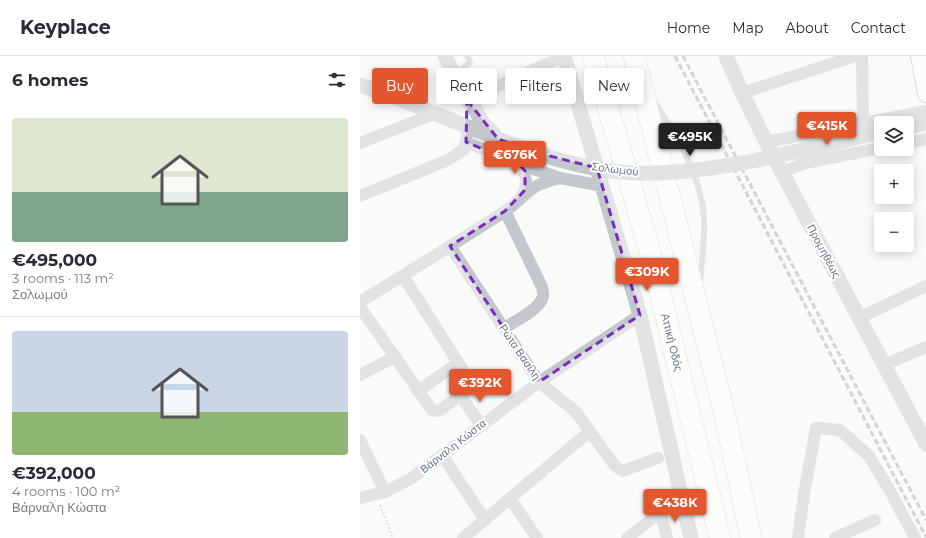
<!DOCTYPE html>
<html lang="en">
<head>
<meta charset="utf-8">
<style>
	:root { --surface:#fff; --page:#f2f2f3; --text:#2b2b33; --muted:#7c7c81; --line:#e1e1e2; --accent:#e4572e }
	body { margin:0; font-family:Montserrat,sans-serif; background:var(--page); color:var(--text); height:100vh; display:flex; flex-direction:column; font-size:15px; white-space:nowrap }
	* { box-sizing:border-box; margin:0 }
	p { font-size:13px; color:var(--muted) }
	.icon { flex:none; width:22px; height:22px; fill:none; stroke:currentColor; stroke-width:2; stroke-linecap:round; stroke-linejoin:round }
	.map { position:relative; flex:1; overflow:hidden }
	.details { display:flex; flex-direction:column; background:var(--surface); width:360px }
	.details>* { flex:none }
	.guide { position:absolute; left:12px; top:12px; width:380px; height:36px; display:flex; gap:8px }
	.fabs { position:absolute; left:514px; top:60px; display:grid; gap:8px }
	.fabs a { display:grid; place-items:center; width:40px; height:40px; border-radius:4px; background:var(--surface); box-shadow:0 2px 10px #0003; font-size:20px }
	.price { position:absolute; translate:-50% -34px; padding:0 9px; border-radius:4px; background:var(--accent); color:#fff; font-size:13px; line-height:26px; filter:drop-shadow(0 1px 2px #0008) }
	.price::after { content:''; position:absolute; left:50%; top:24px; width:12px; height:9px; margin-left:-6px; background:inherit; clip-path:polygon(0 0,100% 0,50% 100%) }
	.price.on { background:#222; color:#fff }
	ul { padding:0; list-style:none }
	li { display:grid; align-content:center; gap:8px; height:212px; padding:0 12px }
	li+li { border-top:1px solid var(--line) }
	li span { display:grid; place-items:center; height:124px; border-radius:4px; color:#555 }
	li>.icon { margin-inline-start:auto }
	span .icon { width:72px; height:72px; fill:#fffc; stroke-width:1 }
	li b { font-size:17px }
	h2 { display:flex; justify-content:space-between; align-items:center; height:48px; padding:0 12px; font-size:17px }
	.tag { padding:0 14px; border-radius:4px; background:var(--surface); box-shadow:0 2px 10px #0003; font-size:14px; line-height:36px }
	.tag.on { background:var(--accent); color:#fff }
	header { display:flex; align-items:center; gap:24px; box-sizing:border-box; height:56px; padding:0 20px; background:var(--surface); border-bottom:1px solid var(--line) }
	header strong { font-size:19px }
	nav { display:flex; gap:22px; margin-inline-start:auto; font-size:14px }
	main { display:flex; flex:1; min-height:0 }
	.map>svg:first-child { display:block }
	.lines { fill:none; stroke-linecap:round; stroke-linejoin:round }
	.secondary-casing { stroke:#b3babf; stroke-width:18 }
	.motorway-casing { stroke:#b4b9bd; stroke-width:22 }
	.path { stroke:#bbbfc2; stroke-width:2; stroke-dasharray:2 2; stroke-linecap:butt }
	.service { stroke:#c3c8cc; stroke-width:6 }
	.minor { stroke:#c3c8cc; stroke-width:12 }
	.tertiary { stroke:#c3c8cc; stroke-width:15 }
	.secondary { stroke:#fff; stroke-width:16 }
	.motorway { stroke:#fff; stroke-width:21 }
	.rail { stroke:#a2aab0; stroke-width:3; stroke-dasharray:6 3; stroke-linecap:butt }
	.tertiary-bridge { stroke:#c3c8cc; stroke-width:15 }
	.marked { fill:none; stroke:#7b2cbf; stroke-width:3; stroke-dasharray:8 5; stroke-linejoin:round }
	.labels { text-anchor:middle; stroke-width:4; stroke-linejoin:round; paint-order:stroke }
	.street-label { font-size:11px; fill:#657683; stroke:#fff }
</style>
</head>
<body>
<header>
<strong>Keyplace</strong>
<nav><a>Home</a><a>Map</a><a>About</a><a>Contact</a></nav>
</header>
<main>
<section class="details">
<h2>6 homes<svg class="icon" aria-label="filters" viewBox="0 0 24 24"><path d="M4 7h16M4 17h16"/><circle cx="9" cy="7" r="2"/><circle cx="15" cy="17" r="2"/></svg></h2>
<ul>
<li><span style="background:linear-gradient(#dfe7d0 60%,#7fa58c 0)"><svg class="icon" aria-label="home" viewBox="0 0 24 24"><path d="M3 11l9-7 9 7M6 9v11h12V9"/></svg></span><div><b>€495,000</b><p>3 rooms · 113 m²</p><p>Σολωμού</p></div></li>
<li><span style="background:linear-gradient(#c9d6e8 65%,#8fb573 0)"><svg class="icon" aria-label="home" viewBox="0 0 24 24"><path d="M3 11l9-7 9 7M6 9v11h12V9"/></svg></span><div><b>€392,000</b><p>4 rooms · 100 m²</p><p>Βάρναλη Κώστα</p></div></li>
</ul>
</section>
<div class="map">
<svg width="566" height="482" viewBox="0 0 566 482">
	<rect width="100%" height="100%" fill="#fafaf8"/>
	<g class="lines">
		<defs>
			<path id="secondary" d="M559,0L566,38"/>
			<g id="motorway">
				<path id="s1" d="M233,0L290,196L360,482"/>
				<path d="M274,0L364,355L391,482"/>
			</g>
		</defs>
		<use href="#secondary" class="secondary-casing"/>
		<use href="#motorway" class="motorway-casing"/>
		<path class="path" d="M20,449L33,482"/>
		<g class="service">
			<path d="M95,20L110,6L107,0"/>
			<path d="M294,45C317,82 341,117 344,162C345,183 342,205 340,226"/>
		</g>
		<g class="minor">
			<path d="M502,0L503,67"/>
			<path d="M382,37L495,0"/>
			<path d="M107,44L204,0"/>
			<path d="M108,71L106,86L159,108L200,122L243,130"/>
			<path d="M406,86L566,55"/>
			<path d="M0,87L74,58"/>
			<path d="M547,87L566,83"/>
			<path d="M159,108C166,118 169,128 162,139"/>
			<path d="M422,116L445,107L521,92"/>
			<path d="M0,140L88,104L104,93L106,86"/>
			<path d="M90,190L179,326L216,356L255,410L263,415L298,402"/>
			<path d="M0,246C47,217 94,188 141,158C166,142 166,129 200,122"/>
			<path d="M0,251L72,354L79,355L108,333L111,330L110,325L43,220"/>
			<path d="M499,262L566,230"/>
			<path d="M144,272C154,266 181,253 183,240C184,238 182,233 182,231L145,155"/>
			<path d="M524,309L566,291"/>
			<path d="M0,319L35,301"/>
			<path d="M58,335L98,307"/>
			<path d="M100,339L121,369"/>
			<path d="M0,384L25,436"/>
			<path d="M82,399L125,464"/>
			<path d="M0,442L25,436L52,422L179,326L280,259"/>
			<path d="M150,443L177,482"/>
			<path d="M301,457L307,482"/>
			<path d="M103,482L230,375"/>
			<path d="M267,482L322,440"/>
			<path d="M438,482L444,438L456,372L480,374L509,400L530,435L555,482"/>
			<path d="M475,482L515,464"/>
		</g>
		<g class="tertiary">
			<path d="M85,0L107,44L114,51L121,65L135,79"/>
			<path d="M204,0L280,259L331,482"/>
			<path d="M366,0L382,37L406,86L566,388"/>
			<path d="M0,29L32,40L138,83"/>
			<path d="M547,71L566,67"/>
		</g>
		<use href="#secondary" class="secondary"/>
		<use href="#motorway" class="motorway"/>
		<g class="rail">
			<path d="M315,0L566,481"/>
			<path d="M323,0L566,464"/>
		</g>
		<path class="tertiary-bridge" d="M138,83C181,99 227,115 273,117C353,120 443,93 521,76"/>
	</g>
	<path d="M0 0H566V482H0ZM107,44L138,83L178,97L237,112L280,259L179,326L90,190L145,155L165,134V115L159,108L106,86Z" fill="#fafaf8" fill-opacity=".55" fill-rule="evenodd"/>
	<path class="marked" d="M107,44L138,83L178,97L237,112L280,259L179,326L90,190L145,155L165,134V115L159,108L106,86Z"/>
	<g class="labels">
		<g class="street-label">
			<text transform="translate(255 113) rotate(7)" y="4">Σολωμού</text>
			<text transform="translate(464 195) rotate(62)" y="4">Προμηθέως</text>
			<text dy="4" stroke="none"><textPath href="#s1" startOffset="297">Αττική Οδός</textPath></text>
			<text transform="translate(160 296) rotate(56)" y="4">Ρώτα Βασίλη</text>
			<text transform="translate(93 390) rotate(-38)" y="4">Βάρναλη Κώστα</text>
		</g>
	</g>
</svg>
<div class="fabs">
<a><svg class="icon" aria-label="layers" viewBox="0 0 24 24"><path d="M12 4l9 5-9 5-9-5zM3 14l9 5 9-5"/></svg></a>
<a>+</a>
<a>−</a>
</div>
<b class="price" style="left:467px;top:90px">€415K</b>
<b class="price on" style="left:330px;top:101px">€495K</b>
<b class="price" style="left:155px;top:119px">€676K</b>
<b class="price" style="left:287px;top:236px">€309K</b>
<b class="price" style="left:120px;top:347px">€392K</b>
<b class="price" style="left:315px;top:467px">€438K</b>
<div class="guide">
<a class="tag on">Buy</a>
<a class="tag">Rent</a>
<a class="tag">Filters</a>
<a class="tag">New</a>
</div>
</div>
</main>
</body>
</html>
